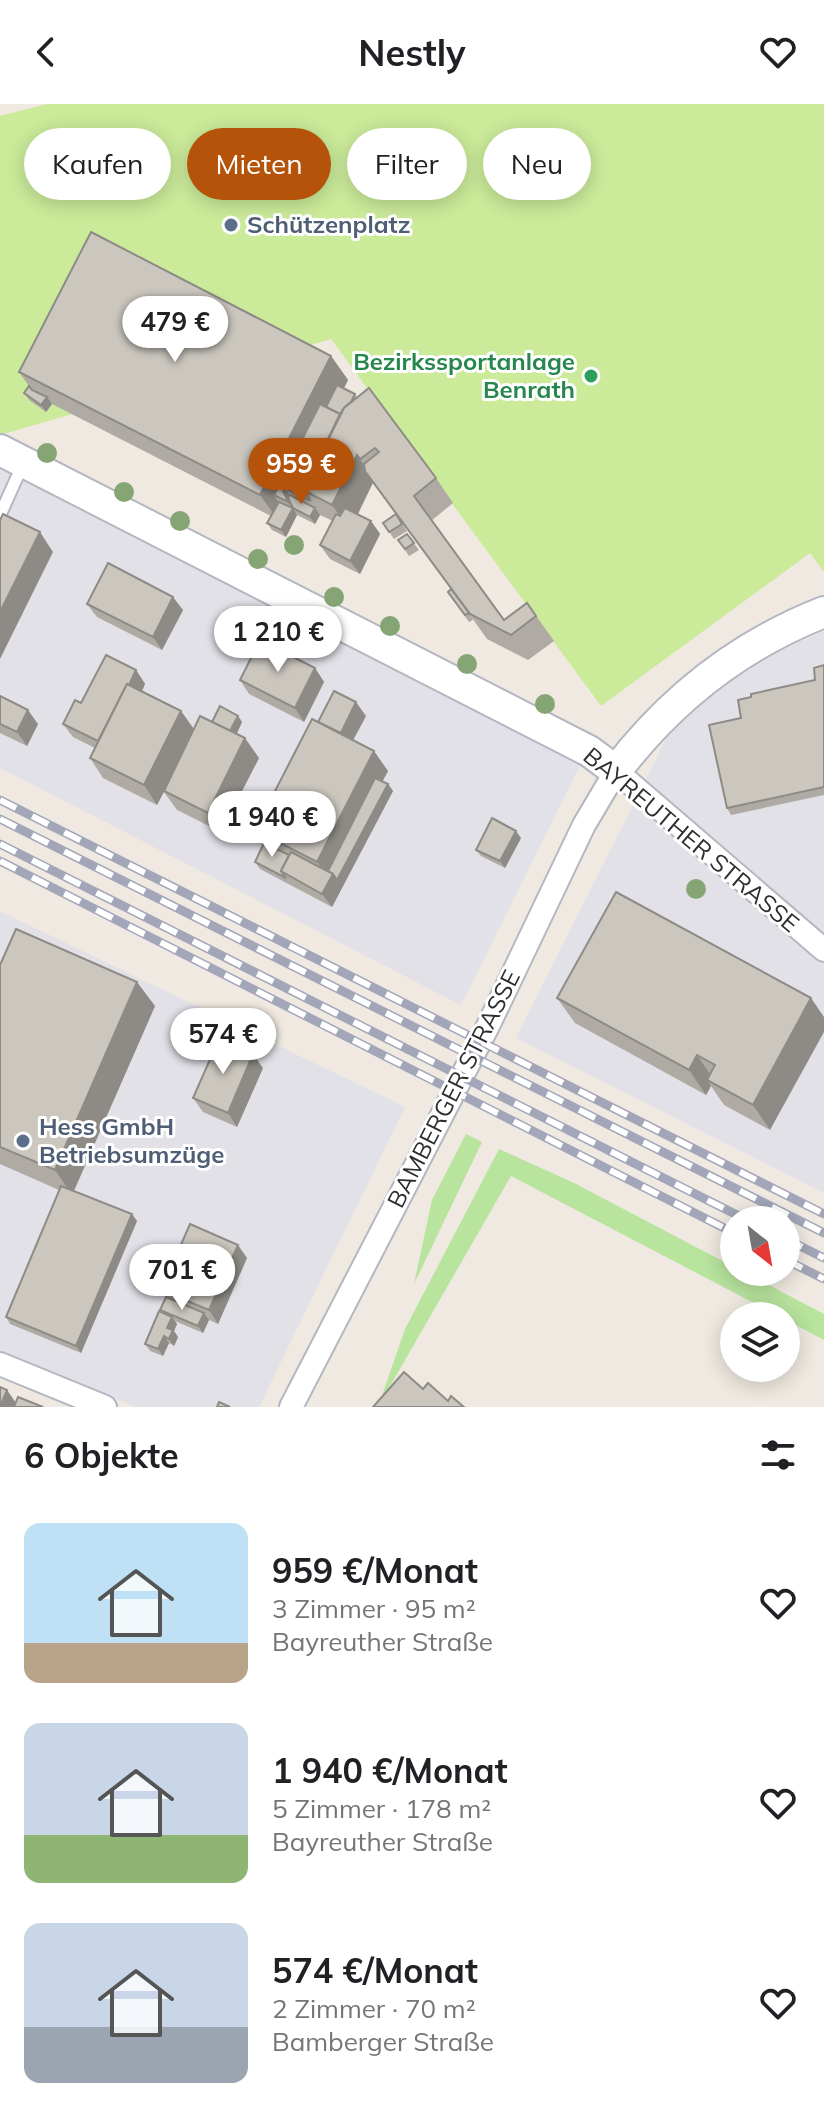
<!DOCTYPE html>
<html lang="de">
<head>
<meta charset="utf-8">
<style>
	:root { --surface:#fff; --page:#f6f6f6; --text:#202124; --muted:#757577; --accent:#b45309 }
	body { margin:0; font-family:Mulish,sans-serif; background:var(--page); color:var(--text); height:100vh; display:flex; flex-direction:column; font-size:30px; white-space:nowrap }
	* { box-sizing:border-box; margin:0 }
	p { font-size:26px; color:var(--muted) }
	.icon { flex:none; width:44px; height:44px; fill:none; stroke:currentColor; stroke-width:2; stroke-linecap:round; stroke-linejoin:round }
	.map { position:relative; height:1303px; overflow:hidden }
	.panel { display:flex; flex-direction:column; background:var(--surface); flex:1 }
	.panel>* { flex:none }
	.hud { position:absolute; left:24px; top:24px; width:776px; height:72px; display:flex; gap:16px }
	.needle { width:52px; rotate:149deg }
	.controls { position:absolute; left:720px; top:1102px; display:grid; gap:16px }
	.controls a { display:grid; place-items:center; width:80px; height:80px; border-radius:50%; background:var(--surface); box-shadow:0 4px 20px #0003; font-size:40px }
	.price { position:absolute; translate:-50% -68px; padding:0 18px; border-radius:28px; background:#fff; color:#222; font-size:26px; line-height:52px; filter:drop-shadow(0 2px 4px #0008) }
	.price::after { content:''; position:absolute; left:50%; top:48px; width:24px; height:18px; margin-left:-12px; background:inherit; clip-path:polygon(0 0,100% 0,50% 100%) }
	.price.active { background:var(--accent); color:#fff }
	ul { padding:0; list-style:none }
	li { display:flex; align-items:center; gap:24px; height:200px; padding:0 24px }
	li span { display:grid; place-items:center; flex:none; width:224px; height:160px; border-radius:16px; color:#555 }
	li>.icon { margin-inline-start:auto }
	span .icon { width:96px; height:96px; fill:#fffc; stroke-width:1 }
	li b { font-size:34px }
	h2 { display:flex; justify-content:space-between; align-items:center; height:96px; padding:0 24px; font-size:34px }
	.tag { padding:0 28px; border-radius:36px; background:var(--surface); box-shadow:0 4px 20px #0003; font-size:28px; line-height:72px }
	.tag.active { background:var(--accent); color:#fff }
	header { display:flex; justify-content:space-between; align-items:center; height:104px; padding:0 24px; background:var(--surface); font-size:36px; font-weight:700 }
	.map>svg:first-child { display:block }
	.industrial { fill:#e3e1e8 }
	.green { fill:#b8e49e }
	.pitch { fill:#cbeb9a }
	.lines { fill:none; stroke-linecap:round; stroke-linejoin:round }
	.lane-casing { stroke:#b4b7c1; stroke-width:15 }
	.street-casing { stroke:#b4b7c1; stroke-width:26 }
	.secondary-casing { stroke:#b4b7c1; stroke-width:34 }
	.lane { stroke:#fff; stroke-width:11 }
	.street { stroke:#fff; stroke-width:22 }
	.secondary { stroke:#fff; stroke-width:30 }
	.rail-casing { stroke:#a3a6b8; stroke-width:9 }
	.rail { stroke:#fff; stroke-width:6; stroke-dasharray:18; stroke-linecap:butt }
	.tree { fill:#85a575 }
	.wall { fill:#afaba4 }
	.shaded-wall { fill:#8e8b86 }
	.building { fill:#cbc7bf; stroke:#8e8b86; stroke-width:2 }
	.service-dot { fill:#5c6f8a; stroke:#fff; stroke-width:3 }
	.leisure-dot { fill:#2e9e5b; stroke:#fff; stroke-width:3 }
	.labels { text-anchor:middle; stroke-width:6; stroke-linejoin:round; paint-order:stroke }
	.service-label { font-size:24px; font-weight:bold; fill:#4e5e75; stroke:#fff; text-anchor:start }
	.leisure-label { font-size:24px; font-weight:bold; fill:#27864d; stroke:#fff; text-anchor:end }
	.street-label { font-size:24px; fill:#2e2e2e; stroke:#fff }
</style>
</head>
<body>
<header><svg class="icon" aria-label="back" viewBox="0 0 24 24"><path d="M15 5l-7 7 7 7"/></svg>Nestly<svg class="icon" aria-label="heart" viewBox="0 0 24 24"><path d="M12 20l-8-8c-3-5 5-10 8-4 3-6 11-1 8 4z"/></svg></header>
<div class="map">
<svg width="824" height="1303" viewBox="0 0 824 1303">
	<rect width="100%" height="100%" fill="#efe9e1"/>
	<g class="industrial">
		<path d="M0,357L583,656L461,901L0,664Z"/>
		<path d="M824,527V1089L516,934L671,625L718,582L785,544Z"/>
		<path d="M0,807L405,1003L259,1303H135L0,1246Z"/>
	</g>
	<g class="green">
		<path d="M466,1030L482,1038L414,1180L432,1096Z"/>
		<path d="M499,1045L574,1079L734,1163V1168H744L824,1210V1236L786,1216V1212H779L511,1072L378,1303L405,1225Z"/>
	</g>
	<path class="pitch" d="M47,0H824V468L810,449L601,602L331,235L0,331V12Z"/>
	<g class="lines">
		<defs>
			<path id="lane" d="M0,411L23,360"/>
			<g id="street">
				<path d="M0,1260L105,1303"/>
				<path d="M291,1303L488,922L584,721L616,667L824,846"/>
			</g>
			<path id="secondary" d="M0,346L589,647L616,667C670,596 740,541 824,508"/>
		</defs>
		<use href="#lane" class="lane-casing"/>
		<use href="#street" class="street-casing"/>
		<use href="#secondary" class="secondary-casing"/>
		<use href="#lane" class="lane"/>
		<use href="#street" class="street"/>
		<use href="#secondary" class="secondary"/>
		<defs>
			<g id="rail">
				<path d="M0,696L824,1110"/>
				<path d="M0,715L824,1129"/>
				<path d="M0,740L747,1116"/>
				<path d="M0,757L734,1129"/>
				<path d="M786,1135L824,1154"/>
				<path d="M786,1156L824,1175"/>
			</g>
		</defs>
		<use href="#rail" class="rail-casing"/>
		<use href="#rail" class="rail"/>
	</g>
	<g class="tree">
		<circle cx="47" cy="349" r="10"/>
		<circle cx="124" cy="388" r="10"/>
		<circle cx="180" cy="417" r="10"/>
		<circle cx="294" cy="441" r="10"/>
		<circle cx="258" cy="455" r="10"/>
		<circle cx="334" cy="493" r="10"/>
		<circle cx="390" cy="522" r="10"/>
		<circle cx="467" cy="560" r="10"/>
		<circle cx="545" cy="600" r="10"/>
		<circle cx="696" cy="785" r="10"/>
	</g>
	<g class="wall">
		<path d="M331,252L348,276L344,284L358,293L436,374L453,399L431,417L504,516L527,499L554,537L528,556L487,535L470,511L473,516L469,518L448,488L465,504L373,379L358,410L371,417L380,430L360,470L330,455L320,441L333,417L320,411L315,420L297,411L286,433L272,426L267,419L271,412L52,300L46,308L29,296L24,289L29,282L19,268Z"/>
		<path d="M396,410L407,427L394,435L383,419Z"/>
		<path d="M407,430L419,446L409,452L398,436Z"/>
		<path d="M87,500L183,506L162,546L97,513Z"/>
		<path d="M824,561V691L731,711L727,704L741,614L815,576Z"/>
		<path d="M315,564L324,578L304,618L249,590L240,576Z"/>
		<path d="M136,566L145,580L142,588L181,607L194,625L212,618L238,612L242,618L237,630L259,654L221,728L177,706L164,688L157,701L103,674L90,654L95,644L73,633L63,620L81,599Z"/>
		<path d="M0,592L38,620L27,642L0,629Z"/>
		<path d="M366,612L353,636L388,667L382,677L388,680L393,687L332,803L260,765L255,758L264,739L255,726L320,619Z"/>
		<path d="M521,734L505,764L481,752L476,746Z"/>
		<path d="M616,788L770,1026L724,1001L711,982L706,991L575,919L557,894Z"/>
		<path d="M0,861L155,902L74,1087L137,1117L81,1249L10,1220L6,1213L59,1086L0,1060Z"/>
		<path d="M263,964L237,1023L203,1008L193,994Z"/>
		<path d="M247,1154L218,1220L209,1216L203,1229L175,1217L177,1220L174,1227L178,1233L174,1242L169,1239L163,1252L150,1247L145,1240L162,1208L160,1206L166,1193L161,1186Z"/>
	</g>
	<g class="shaded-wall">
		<path d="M331,252L348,276L331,310L285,384L294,398L293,404L287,397L274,391L283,405L278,416L260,391Z"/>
		<path d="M47,293L52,300L46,308L41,301Z"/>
		<path d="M357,351L374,376L350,426L332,401Z"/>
		<path d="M293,404L297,411L286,433L281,426Z"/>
		<path d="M315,404L320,411L315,420L310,413Z"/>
		<path d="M371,417L380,430L360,470L350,457Z"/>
		<path d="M40,428L53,448L0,555V508Z"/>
		<path d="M173,493L183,506L162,546L153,533Z"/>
		<path d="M315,564L324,578L304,618L295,604Z"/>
		<path d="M136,566L145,580L110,652L100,638Z"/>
		<path d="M356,598L366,612L350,642L341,629Z"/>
		<path d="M28,606L38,620L27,642L17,628Z"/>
		<path d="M181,607L195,627L157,701L144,681Z"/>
		<path d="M238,612L242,618L231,641L227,634Z"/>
		<path d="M245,634L259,654L221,728L208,709Z"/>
		<path d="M374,647L388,667L334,771L388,680L393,687L332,803L322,790L326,770L317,758Z"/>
		<path d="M516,727L521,734L505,764L500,757Z"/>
		<path d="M137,878L155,902L72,1091L55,1066Z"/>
		<path d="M811,894L824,913V928L770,1026L753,1001Z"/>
		<path d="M253,950L263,964L237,1023L228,1009Z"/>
		<path d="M697,951L714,976H707L711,982L706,991L689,966Z"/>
		<path d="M132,1110L137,1117L81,1249L76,1242Z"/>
		<path d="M238,1141L247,1154L218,1220L209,1206Z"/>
		<path d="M204,1209L209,1216L203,1229L198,1222Z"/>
		<path d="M172,1213L177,1220L174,1227L178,1233L174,1242L169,1235L167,1224Z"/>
		<path d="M164,1232L169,1239L163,1252L158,1245Z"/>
		<path d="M7,1286L16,1299L15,1303H0Z"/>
	</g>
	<g class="building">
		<path d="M91,128L331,252L260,391L19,268Z"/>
		<path d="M337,281L355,290L351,298L344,304L340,310L326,303Z"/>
		<path d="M29,282L32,286L47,293L41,301L24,289Z"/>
		<path d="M369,284L436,374L414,392L504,516L527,499L536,512L511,531L470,510L365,367L364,360L379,348L375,344L360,355L357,351L332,401L303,386L344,304Z"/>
		<path d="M320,300L340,310L303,386L311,397L285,384L283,387L288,398L274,391Z"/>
		<path d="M290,391L315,404L310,413L293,404L288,393Z"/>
		<path d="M279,398L293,404L281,426L267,419Z"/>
		<path d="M345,404L371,417L350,457L320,441L336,410L340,412Z"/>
		<path d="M3,410L40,428L0,508V416Z"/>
		<path d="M396,410L402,420L389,428L383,419Z"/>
		<path d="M407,430L414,439L405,445L398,436Z"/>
		<path d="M108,459L173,493L153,533L87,500Z"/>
		<path d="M451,485L469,509L465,511L448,488Z"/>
		<path d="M260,536L315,564L295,604L240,576Z"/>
		<path d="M106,551L136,566L129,581L127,580L98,637L63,620L75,596L81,599Z"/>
		<path d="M824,561V683L727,704L709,621L741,614L738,596L751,593V590L815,576L814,564Z"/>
		<path d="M127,580L181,607L144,681L90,654Z"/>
		<path d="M334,587L356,598L341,629L318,618Z"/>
		<path d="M0,592L28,606L17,628L0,620Z"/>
		<path d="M220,602L238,612L230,627L212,618Z"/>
		<path d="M200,612L245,634L208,709L164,687Z"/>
		<path d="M312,615L374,647L317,758L255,726Z"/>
		<path d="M375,674L388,680L337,776L333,770L328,767Z"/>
		<path d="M492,714L516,727L500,757L476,746Z"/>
		<path d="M264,739L289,751L281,767L286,774L255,758Z"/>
		<path d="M291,748L333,770L322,790L281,767Z"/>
		<path d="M616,788L811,894L753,1001L707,976L715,961L697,951L689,966L557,894Z"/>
		<path d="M16,825L137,878L55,1066L0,1043V861Z"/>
		<path d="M219,935L253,950L228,1009L193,994Z"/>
		<path d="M61,1082L132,1110L76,1242L6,1213Z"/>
		<path d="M190,1120L238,1141L209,1206L161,1186Z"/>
		<path d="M166,1193L204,1209L198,1222L160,1206Z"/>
		<path d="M159,1207L172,1213L167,1224L173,1226L169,1235L164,1232L158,1245L145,1240Z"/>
		<path d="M404,1268L423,1285L428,1279L448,1297L451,1292L464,1303H373Z"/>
		<path d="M0,1283L7,1286L0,1303Z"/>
		<path d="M18,1293L43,1303H14Z"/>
		<path d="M219,1298L230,1303H217Z"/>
	</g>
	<g class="service-dot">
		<circle cx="231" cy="121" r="8"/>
		<circle cx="23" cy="1037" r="8"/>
	</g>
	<circle class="leisure-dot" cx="591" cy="272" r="8"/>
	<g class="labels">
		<g class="service-label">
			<text x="247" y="129">Schützenplatz</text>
			<text x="39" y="1031">Hess GmbH<tspan x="39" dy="28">Betriebsumzüge</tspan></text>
		</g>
		<g class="leisure-label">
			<text x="575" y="266">Bezirkssportanlage<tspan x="575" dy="28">Benrath</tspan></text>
		</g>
		<g class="street-label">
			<text transform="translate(691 736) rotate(40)" y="8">BAYREUTHER STRASSE</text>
			<text transform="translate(454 985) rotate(-63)" y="8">BAMBERGER STRASSE</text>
		</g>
	</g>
</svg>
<div class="controls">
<a><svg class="needle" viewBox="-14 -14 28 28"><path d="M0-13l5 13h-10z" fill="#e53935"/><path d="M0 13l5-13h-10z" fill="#757577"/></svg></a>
<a><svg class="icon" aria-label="layers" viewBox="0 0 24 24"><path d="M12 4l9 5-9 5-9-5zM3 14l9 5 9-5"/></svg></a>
</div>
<b class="price" style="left:175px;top:260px">479 €</b>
<b class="price active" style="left:301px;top:402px">959 €</b>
<b class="price" style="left:278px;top:570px">1 210 €</b>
<b class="price" style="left:272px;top:755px">1 940 €</b>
<b class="price" style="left:223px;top:972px">574 €</b>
<b class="price" style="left:182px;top:1208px">701 €</b>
<div class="hud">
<a class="tag">Kaufen</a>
<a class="tag active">Mieten</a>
<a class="tag">Filter</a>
<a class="tag">Neu</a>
</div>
</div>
<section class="panel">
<h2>6 Objekte<svg class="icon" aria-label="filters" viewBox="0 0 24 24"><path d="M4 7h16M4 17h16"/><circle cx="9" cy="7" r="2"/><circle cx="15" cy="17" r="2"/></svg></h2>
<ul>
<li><span style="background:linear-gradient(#bfe0f5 75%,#b9a48a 0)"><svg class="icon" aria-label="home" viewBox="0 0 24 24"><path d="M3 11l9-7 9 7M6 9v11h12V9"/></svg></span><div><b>959 €/Monat</b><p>3 Zimmer · 95 m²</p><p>Bayreuther Straße</p></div><svg class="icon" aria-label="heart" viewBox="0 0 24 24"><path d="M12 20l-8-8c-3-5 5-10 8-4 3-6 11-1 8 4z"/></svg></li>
<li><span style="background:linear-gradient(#c9d6e8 70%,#8fb573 0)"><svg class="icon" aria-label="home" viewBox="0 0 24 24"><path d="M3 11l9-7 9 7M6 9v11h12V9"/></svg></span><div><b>1 940 €/Monat</b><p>5 Zimmer · 178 m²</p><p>Bayreuther Straße</p></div><svg class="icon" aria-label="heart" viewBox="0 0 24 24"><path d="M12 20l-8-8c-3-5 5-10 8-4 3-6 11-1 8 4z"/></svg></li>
<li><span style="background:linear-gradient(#c9d6e8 65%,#9aa5b1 0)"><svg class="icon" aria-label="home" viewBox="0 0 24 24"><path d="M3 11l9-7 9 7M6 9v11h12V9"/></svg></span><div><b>574 €/Monat</b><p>2 Zimmer · 70 m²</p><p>Bamberger Straße</p></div><svg class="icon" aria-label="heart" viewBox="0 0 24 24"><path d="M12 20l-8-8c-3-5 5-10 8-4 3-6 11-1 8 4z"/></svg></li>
</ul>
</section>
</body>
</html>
